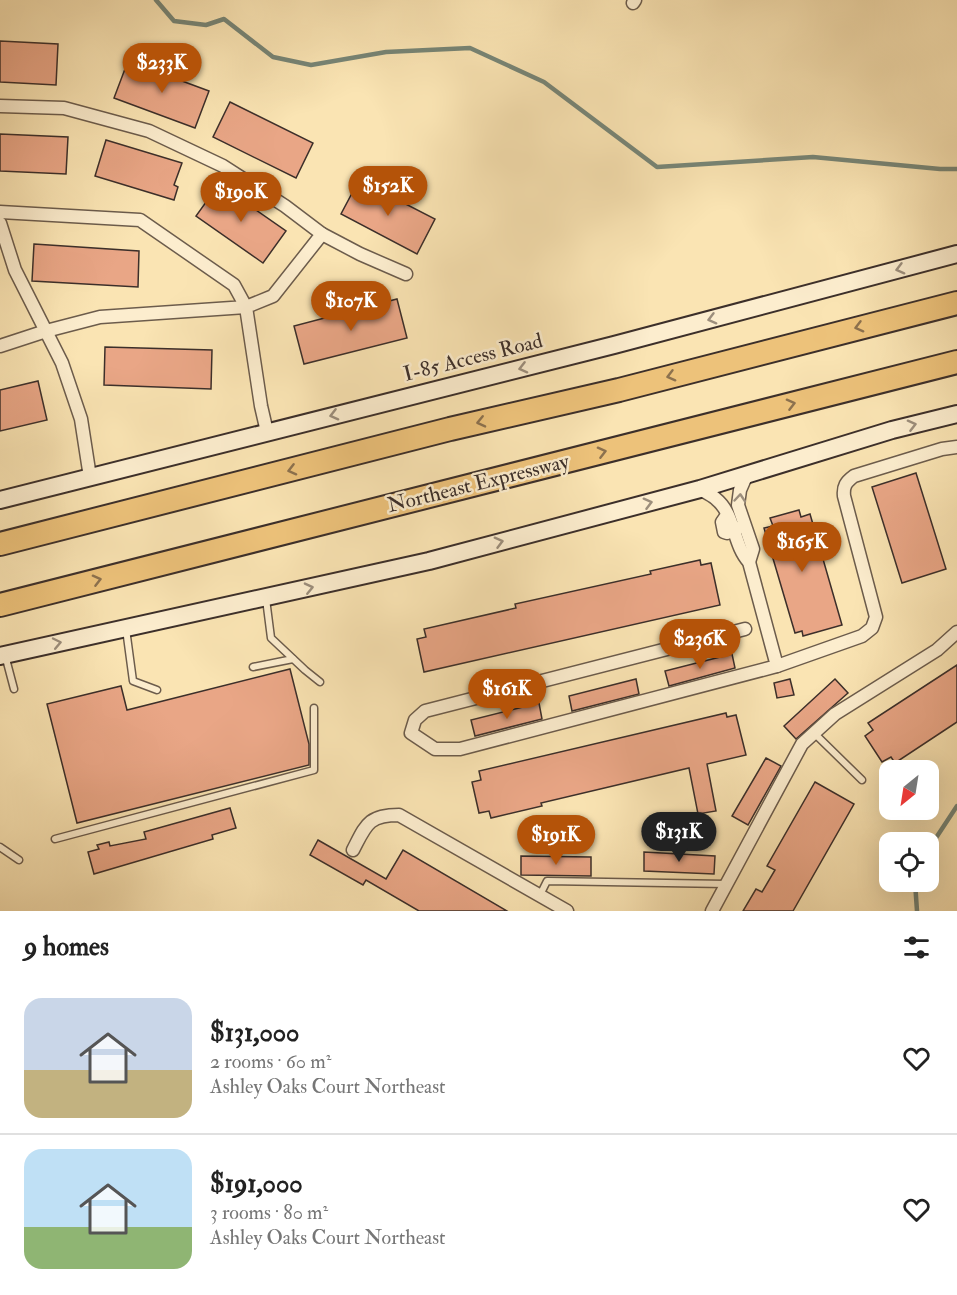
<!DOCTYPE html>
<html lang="en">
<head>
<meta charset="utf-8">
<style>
	:root { --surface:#fff; --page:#f2f2f2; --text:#222; --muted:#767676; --line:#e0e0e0; --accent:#b45309 }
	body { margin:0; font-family:"IM FELL Double Pica",serif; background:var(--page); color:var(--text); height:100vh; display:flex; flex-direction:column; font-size:22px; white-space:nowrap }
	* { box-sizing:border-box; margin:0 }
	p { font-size:20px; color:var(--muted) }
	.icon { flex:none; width:33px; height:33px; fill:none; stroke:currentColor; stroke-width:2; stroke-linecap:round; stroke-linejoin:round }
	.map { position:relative; height:911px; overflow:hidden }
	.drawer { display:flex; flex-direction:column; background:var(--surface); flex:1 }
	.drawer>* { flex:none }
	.needle { width:39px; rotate:210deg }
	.controls { position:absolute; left:879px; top:760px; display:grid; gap:12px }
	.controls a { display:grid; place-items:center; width:60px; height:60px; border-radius:12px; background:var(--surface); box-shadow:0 6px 24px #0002; font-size:30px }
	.price { position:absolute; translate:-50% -51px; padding:0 14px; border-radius:21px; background:var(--accent); color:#fff; font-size:20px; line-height:39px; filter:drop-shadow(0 2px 3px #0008) }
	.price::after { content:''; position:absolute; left:50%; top:36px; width:18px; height:14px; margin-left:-9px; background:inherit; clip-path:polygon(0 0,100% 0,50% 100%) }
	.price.active { background:#222; color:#fff }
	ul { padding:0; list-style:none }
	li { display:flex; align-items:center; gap:18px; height:150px; padding:0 24px }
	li+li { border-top:2px solid var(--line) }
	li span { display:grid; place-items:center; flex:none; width:168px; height:120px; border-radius:18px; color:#555 }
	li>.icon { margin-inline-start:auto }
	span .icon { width:72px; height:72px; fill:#fffc; stroke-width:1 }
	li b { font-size:26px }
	h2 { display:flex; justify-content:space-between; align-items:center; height:72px; padding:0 24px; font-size:26px }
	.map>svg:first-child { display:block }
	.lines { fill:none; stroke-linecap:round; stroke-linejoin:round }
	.stream { stroke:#778576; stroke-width:4.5 }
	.building { fill:#e9a686; stroke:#3c2f2a; stroke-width:1.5 }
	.service-casing { stroke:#6c5c4c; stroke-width:9 }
	.minor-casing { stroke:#6c5c4c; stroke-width:15 }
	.secondary-casing { stroke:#3c2f2a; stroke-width:20 }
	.motorway-casing { stroke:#3c2f2a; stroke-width:26 }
	.service { stroke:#fcedce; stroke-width:6 }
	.minor { stroke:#fcedce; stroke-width:12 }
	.secondary { stroke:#fcedce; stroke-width:16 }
	.motorway { stroke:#edc27a; stroke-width:22 }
	.oneway { stroke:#9c8e7c }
	.oneway2 { stroke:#8c714e }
	.labels { text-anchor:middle; stroke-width:5; stroke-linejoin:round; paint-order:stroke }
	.street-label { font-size:21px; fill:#3c2f2a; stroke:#fcedce }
</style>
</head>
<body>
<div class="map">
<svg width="957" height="911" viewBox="0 0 957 911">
	<rect width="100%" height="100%" fill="#fae4b3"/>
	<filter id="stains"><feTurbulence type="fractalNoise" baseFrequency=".00333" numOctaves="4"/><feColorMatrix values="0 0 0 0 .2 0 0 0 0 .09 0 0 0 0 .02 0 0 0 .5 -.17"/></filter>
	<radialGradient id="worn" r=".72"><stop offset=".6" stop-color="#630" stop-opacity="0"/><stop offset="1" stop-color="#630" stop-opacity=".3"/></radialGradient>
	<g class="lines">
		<g class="stream">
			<path d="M156,0L174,21L206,25L224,19L273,57L311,65L386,52L470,48L544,82L657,167L813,157L940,169H957"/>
			<path d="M928,850L957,806"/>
			<path d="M915,882L917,911"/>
		</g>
	</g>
	<g class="building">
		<path d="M0,41L58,44L56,85L0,82Z"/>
		<path d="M128,61L209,91L195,128L114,98Z"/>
		<path d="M230,102L313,143L296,178L213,137Z"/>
		<path d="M0,134L68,137L66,174L0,171Z"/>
		<path d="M106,140L182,163L174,185L178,187L174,200L95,176Z"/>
		<path d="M359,180L435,219L417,254L341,214Z"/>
		<path d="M219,184L286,231L263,263L196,216Z"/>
		<path d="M34,244L139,251L138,287L32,281Z"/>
		<path d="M397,299L407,338L304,364L294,326Z"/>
		<path d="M105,347L212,350L211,389L104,385Z"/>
		<path d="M38,381L47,420L0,431V390Z"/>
		<path d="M916,473L946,569L902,583L872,487Z"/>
		<path d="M799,510L801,517L810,514L842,625L803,636L802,631L795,633L764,528L773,526L770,518Z"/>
		<path d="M700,560L701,565L711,563L720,605L424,672L417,639L426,637L424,629L516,608L515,604L651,574L650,571Z"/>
		<path d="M732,654L735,668L669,686L665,671Z"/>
		<path d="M957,665V722L895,763L891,757L882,762L865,736L873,730L868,723Z"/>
		<path d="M290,669L309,744V765L77,823L47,704L121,686L127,710Z"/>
		<path d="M636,679L639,694L572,711L569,696Z"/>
		<path d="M790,679L794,695L777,698L774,683Z"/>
		<path d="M835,679L848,693L796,739L784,726Z"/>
		<path d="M539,703L542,719L475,736L471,720Z"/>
		<path d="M726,713L727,717L736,715L746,755L707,764L716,811L698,814L689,768L541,803L542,806L491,818L489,811L479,813L472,782L481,780L479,771Z"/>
		<path d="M766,758L781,766L748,825L732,816Z"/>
		<path d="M815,782L854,804L793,911H743L756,889L762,892L775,870L767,866Z"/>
		<path d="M230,808L236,828L212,835L213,839L94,874L88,852L99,849L97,845L109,842L110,846L146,839L144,832Z"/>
		<path d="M318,840L386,879L403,850L507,911H419L366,880L363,885L310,855Z"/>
		<path d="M644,852L715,856L714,874L644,871Z"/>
		<path d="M521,856L591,857V876L521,875Z"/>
	</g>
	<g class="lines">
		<defs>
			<g id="service">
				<path d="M266,599L271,638L305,670L320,682"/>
				<path d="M126,629L133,681L157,690"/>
				<path d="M5,655L14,689"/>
				<path d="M253,667L293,659"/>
				<path d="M814,733L862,780"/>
				<path d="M55,839L314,770V708"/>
				<path d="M0,847L19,860"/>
				<path d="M540,895L547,881L726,884"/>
			</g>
			<g id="minor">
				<path d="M633,3L635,0"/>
				<path d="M0,106L64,108L149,131L223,166L285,206L322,234L273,296L246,307L261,406L267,432"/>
				<path d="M0,212L140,220L234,285L246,307L100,317L46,331L0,346"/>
				<path d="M0,223L15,270L62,363L81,419L90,477"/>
				<path d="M322,234L360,254L406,274"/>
				<path d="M747,474L740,490L738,505L753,549L749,562"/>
				<path d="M700,489C705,492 712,495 716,499C735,514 733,545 749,562L777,666L460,749H435L411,733L415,720L425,711L745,629"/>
				<path d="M727,515L722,522L724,532L727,533L738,528"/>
				<path d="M777,666L862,636L872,628L876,617L844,496C843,486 846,482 854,476L942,449L957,447"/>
				<path d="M353,850C366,825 368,815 399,815L567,911"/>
				<path d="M712,911L802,744L835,714L937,650L957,632"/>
			</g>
			<g id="secondary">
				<path d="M0,500L614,345L957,254"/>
				<path d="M0,656L429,561L700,489L892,430L957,414"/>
			</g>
			<g id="motorway">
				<path d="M0,544L450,429L619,390L957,303"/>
				<path d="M0,605L957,362"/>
			</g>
		</defs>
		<use href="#service" class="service-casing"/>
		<use href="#minor" class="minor-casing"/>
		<use href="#secondary" class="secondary-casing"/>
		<use href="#motorway" class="motorway-casing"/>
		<use href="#service" class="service"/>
		<use href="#minor" class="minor"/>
		<use href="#secondary" class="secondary"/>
		<use href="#motorway" class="motorway"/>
	</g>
	<defs><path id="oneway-chevron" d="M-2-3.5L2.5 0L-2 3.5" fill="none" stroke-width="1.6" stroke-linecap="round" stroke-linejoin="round" transform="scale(1.5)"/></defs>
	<g class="oneway">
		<use href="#oneway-chevron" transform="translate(900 269) rotate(165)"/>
		<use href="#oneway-chevron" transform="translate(712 319) rotate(165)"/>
		<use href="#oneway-chevron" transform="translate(523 368) rotate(166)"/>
		<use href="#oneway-chevron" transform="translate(334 415) rotate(166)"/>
		<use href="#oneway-chevron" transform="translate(912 425) rotate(-14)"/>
		<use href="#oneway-chevron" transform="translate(740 498) rotate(-85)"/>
		<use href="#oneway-chevron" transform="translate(648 503) rotate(-15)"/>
		<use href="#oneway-chevron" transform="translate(499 542) rotate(-15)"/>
		<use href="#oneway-chevron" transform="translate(309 588) rotate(-13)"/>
		<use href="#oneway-chevron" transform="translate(57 643) rotate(-12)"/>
	</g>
	<g class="oneway2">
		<use href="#oneway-chevron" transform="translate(859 327) rotate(165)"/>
		<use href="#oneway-chevron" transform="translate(671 376) rotate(165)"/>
		<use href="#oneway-chevron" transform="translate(791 404) rotate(-14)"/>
		<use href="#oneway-chevron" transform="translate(481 422) rotate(167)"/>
		<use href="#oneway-chevron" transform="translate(602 452) rotate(-14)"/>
		<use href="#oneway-chevron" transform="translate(292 470) rotate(166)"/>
		<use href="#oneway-chevron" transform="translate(97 580) rotate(-14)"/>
	</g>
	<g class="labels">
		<g class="street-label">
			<text transform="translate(473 357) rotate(-14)" y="7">I-85 Access Road</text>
			<text transform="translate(478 483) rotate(-14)" y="7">Northeast Expressway</text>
		</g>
	</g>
	<rect width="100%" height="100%" filter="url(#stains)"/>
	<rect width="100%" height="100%" fill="url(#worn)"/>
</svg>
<div class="controls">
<a><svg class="needle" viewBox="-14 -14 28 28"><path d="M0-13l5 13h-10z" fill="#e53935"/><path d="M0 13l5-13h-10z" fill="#767676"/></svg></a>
<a><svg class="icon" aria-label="locate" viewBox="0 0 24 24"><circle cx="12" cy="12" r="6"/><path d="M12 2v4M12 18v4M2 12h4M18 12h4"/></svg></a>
</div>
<b class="price" style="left:162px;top:94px">$233K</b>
<b class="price" style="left:388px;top:217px">$152K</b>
<b class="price" style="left:241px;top:223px">$190K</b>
<b class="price" style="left:351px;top:332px">$107K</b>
<b class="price" style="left:802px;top:573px">$165K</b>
<b class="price" style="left:700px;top:670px">$236K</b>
<b class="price" style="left:507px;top:720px">$161K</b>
<b class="price active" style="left:679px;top:863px">$131K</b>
<b class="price" style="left:556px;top:866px">$191K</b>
</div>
<section class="drawer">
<h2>9 homes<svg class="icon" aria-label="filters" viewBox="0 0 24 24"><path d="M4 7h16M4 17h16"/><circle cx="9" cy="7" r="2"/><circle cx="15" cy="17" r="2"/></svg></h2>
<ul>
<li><span style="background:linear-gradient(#c9d6e8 60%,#c2b280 0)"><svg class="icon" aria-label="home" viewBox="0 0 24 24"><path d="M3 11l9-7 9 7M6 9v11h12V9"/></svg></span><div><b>$131,000</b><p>2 rooms · 60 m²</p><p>Ashley Oaks Court Northeast</p></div><svg class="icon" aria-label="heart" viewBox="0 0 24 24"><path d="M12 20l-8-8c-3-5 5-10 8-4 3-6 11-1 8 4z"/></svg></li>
<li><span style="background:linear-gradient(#bfe0f5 65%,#8fb573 0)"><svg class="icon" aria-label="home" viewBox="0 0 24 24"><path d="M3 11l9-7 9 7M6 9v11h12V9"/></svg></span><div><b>$191,000</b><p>3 rooms · 80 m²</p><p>Ashley Oaks Court Northeast</p></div><svg class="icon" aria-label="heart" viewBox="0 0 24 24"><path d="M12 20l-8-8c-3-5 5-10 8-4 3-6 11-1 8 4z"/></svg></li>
</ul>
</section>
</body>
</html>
